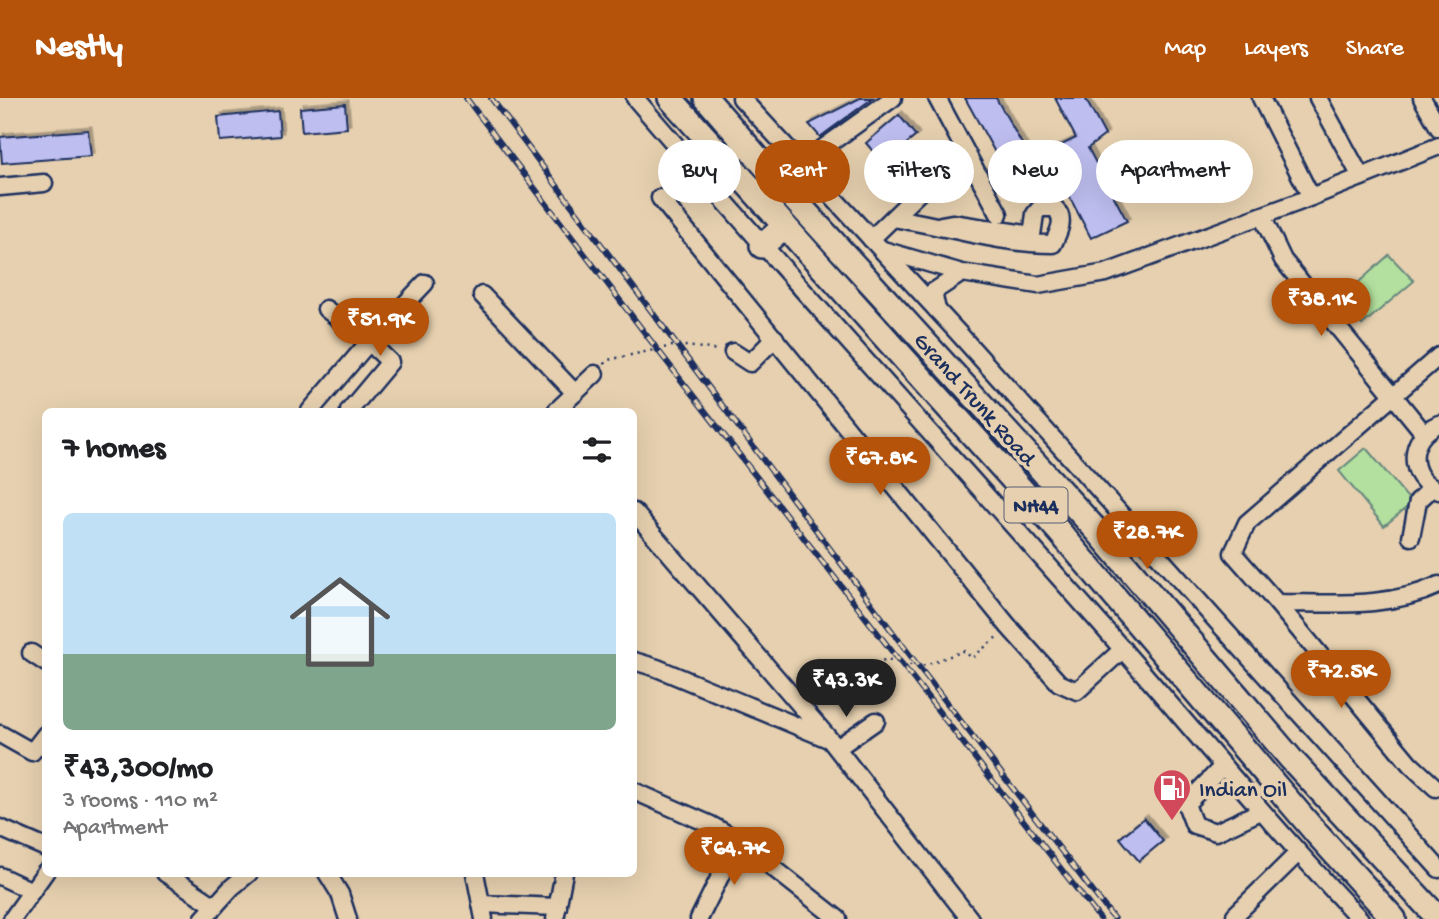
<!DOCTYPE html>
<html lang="en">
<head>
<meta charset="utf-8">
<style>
	:root { --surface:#fff; --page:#f2f2f2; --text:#202124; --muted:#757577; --accent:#b45309 }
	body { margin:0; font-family:"Gochi Hand",sans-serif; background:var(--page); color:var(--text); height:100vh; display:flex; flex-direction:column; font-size:26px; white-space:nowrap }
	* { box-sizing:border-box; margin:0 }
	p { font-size:23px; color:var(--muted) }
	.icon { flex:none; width:38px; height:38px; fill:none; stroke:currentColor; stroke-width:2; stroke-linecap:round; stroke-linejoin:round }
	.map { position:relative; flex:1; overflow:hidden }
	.side { position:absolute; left:42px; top:310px; width:595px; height:469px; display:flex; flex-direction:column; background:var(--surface); border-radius:10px; box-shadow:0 7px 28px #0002 }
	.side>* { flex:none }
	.hud { position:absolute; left:658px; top:42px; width:665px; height:63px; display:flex; gap:14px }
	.price { position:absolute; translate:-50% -60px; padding:0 16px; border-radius:24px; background:var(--accent); color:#fff; font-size:23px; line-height:46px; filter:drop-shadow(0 2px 4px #0008) }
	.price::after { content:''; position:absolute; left:50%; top:42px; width:21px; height:16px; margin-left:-10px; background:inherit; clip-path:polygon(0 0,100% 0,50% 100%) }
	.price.on { background:#222; color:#fff }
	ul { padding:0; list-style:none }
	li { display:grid; align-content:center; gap:14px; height:371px; padding:0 21px }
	li span { display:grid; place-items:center; height:217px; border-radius:10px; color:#555 }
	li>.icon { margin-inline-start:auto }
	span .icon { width:126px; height:126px; fill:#fffc; stroke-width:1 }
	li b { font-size:30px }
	h2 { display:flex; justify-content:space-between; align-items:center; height:84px; padding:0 21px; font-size:30px }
	.tag { padding:0 24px; border-radius:32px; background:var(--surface); box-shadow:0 7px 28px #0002; font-size:24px; line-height:63px }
	.tag.on { background:var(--accent); color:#fff }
	header { display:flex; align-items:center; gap:42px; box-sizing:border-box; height:98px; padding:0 35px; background:var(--accent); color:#fff }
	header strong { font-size:33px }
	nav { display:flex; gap:38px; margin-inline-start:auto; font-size:24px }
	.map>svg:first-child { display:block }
	.green { fill:#b3e09e; stroke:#67887e; stroke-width:2 }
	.building { fill:#bebef0; stroke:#1b2f5e; stroke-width:2; filter:url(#shadow) }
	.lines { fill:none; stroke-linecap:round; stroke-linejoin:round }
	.minor-casing { stroke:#1b2f5e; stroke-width:21 }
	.highway-casing { stroke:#1b2f5e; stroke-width:28 }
	.path { stroke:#1b2f5e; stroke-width:2.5; stroke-dasharray:2 5; stroke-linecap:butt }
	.minor { stroke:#e6d0af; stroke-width:16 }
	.highway { stroke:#e6d0af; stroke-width:23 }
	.rail-casing { stroke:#1b2f5e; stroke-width:6 }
	.rail { stroke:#e6d0af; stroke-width:3.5; stroke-dasharray:10; stroke-linecap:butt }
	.labels { text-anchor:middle; stroke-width:7; stroke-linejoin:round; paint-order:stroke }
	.shield { fill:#e6d0af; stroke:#585f76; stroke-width:2 }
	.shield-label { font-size:21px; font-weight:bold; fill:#1b2f5e }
	.street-label { font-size:23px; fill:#1b2f5e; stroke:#e6d0af }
	.poi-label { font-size:23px; fill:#1b2f5e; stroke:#e6d0af; text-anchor:start }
</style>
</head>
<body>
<header>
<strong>Nestly</strong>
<nav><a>Map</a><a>Layers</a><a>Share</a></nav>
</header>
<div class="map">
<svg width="1439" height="821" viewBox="0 0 1439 821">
	<defs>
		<filter id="shadow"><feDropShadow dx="3.5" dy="-3.5" stdDeviation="0" flood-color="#0004"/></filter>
	</defs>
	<rect width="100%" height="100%" fill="#e6d0af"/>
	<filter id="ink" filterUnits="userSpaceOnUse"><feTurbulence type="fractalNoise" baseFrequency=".0143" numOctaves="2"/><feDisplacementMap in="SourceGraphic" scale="14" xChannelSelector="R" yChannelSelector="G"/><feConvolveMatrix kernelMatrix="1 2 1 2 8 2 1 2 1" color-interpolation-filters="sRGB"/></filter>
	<g filter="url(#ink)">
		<g class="green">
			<path d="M1389,157L1414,183L1362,227L1339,202Z"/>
			<path d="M1366,350L1412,405L1384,428L1339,373Z"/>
		</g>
		<g class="building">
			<path d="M860,0H873L820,39L809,26Z"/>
			<path d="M965,0H996L1031,62L1076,40L1055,0H1085L1105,37L1088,50L1127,123L1091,140L1057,75L1018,96Z"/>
			<path d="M345,6L347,30L302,34L300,10Z"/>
			<path d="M278,13L280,38L220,43L218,19Z"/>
			<path d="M899,17L916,38L883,65L866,45Z"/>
			<path d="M88,32L91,58L2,65L0,39Z"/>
			<path d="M1144,720L1163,743L1139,763L1120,740Z"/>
		</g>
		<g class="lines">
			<defs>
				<g id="minor">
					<path d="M635,0C783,173 936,340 1087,511C1179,614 1265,721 1360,821"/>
					<path d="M741,0L961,238L1439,771"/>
					<path d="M937,0L999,116"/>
					<path d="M1261,0L1311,99"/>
					<path d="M1318,0L1361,79"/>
					<path d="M1422,0L1439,30"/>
					<path d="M801,66L893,0"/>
					<path d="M0,89L44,85"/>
					<path d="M660,100L1009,529L1059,585L1077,593L1123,551"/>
					<path d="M1262,118L1283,162L1423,334"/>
					<path d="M893,120C947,128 998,146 1053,146C1059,133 1066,121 1055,110H1040L1035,116L1032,137L952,125L941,127"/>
					<path d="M871,141L964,51"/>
					<path d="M883,152L962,175L1038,187L1106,175L1296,105L1439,48"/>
					<path d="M482,197L575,295"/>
					<path d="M326,211L369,244L390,264L349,313"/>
					<path d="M937,212L933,194L962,175"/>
					<path d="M733,254L750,265L775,240"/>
					<path d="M1439,258L1247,425L1233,455L1277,505C1332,505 1388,511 1439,487"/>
					<path d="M310,313L369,244L425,185"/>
					<path d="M556,313L595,276"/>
					<path d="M1439,326C1407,339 1406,380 1439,393"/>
					<path d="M634,414L831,643L970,821"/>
					<path d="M1411,439L1418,403L1432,390"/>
					<path d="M1277,505L1410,666L1436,690"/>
					<path d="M31,555L46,565"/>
					<path d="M634,563L657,570L826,640"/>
					<path d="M0,636L32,654L46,636"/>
					<path d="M837,650L876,623"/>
					<path d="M1223,668L1186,706L1194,727L1216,734L1261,713"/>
					<path d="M634,693L709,726L738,742L838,821"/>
					<path d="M0,730L46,750"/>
					<path d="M165,775L215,808"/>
					<path d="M327,775L340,796L348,821"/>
					<path d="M475,775L484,821"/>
					<path d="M0,778L32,793"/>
					<path d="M481,806L558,809"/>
					<path d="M1235,817L1298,755"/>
					<path d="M12,821L46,773"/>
					<path d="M203,821L232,789L249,775"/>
					<path d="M555,821L564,775"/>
					<path d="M699,821L738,742"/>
				</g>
				<g id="highway">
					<path d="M670,0L1057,431L1317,736L1394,821"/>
					<path d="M706,0L783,89L1098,434L1291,661L1439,821"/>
					<path d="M762,148L785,128"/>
				</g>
			</defs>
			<use href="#minor" class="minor-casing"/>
			<use href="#highway" class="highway-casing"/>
			<g class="path">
				<path d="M604,266L608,262L677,247L719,252"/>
				<path d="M845,582L886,561L919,569L964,553L972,560L998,538"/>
			</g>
			<use href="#minor" class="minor"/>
			<use href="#highway" class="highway"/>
			<defs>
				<g id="rail">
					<path d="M466,0L657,251L1100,821"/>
					<path d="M491,0L919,569L1114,821"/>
				</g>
			</defs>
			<use href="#rail" class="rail-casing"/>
			<use href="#rail" class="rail"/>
		</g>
	</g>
	<defs>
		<symbol id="fuel-pin" viewBox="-11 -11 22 30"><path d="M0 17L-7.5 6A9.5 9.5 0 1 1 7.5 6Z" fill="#d1495b" stroke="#e6d0af"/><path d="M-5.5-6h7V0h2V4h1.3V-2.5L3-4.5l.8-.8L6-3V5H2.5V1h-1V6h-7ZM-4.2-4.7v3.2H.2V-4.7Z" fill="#fff"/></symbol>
	</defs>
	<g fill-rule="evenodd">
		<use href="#fuel-pin" x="1150" y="668" width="44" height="60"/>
	</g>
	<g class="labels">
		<rect class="shield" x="1004.5" y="389.5" width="63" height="35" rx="5"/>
		<g class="shield-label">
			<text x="1036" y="414">NH44</text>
		</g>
		<g class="street-label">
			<text transform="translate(976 300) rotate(48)" y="8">Grand Trunk Road</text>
		</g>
		<g class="poi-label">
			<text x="1199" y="698">Indian Oil</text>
		</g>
	</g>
</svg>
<b class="price" style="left:1321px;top:240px">₹38.1K</b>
<b class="price" style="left:380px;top:260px">₹51.9K</b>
<b class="price" style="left:880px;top:399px">₹67.8K</b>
<b class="price" style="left:1147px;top:473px">₹28.7K</b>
<b class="price" style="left:1341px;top:612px">₹72.5K</b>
<b class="price on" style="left:846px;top:621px">₹43.3K</b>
<b class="price" style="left:734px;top:789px">₹64.7K</b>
<div class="hud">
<a class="tag">Buy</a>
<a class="tag on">Rent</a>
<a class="tag">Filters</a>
<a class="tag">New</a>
<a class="tag">Apartment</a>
</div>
<section class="side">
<h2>7 homes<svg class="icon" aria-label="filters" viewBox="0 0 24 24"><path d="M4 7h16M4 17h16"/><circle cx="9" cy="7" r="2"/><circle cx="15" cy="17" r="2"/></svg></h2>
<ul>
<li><span style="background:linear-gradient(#bfe0f5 65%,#7fa58c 0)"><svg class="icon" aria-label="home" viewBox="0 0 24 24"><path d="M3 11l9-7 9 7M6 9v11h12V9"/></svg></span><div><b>₹43,300/mo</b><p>3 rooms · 110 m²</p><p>Apartment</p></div></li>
</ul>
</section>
</div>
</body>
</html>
